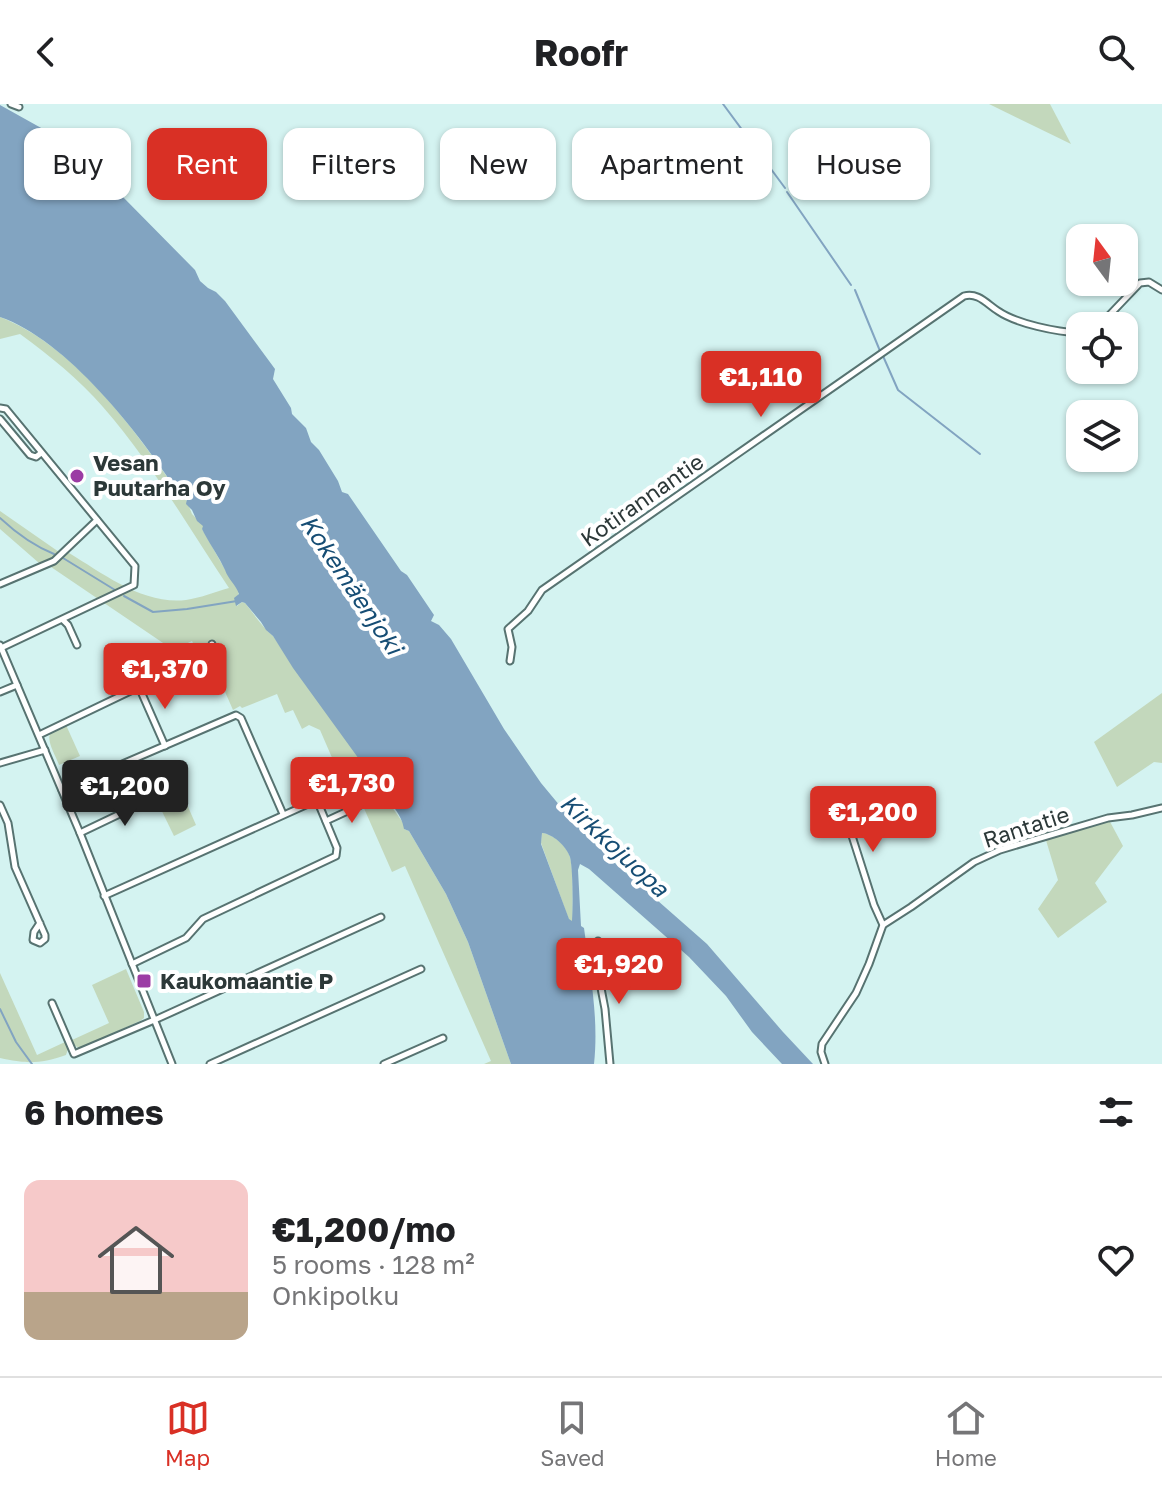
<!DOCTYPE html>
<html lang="en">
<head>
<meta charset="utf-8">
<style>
	:root { --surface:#fff; --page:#f6f6f6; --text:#202124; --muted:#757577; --line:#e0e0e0; --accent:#d93025 }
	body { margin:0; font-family:"Golos Text",sans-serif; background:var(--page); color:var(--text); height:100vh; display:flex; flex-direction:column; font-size:30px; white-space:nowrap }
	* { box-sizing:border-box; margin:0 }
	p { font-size:26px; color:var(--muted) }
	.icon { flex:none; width:44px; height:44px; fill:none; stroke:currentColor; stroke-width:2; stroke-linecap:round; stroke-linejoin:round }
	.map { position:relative; height:960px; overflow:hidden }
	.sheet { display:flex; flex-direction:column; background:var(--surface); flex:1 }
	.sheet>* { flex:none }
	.hud { position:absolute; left:24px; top:24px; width:1114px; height:72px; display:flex; gap:16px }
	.needle { width:52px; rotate:345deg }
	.buttons { position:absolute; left:1066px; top:120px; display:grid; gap:16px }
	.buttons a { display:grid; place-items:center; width:72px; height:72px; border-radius:16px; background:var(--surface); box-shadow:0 2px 6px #0004; font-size:40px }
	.price { position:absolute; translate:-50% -68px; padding:0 18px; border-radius:8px; background:var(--accent); color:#fff; font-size:26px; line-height:52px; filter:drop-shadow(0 2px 4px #0008) }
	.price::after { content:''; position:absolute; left:50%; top:48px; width:24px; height:18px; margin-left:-12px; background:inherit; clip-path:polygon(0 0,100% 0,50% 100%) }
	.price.current { background:#222; color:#fff }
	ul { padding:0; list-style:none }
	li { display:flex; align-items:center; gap:24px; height:200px; padding:0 24px }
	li+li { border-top:2px solid var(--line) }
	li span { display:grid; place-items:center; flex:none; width:224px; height:160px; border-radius:16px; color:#555 }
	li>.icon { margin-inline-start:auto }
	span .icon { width:96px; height:96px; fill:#fffc; stroke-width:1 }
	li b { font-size:34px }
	h2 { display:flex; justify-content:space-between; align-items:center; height:96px; padding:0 24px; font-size:34px }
	.tag { padding:0 28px; border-radius:16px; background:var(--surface); box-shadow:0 2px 6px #0004; font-size:28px; line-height:72px }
	.tag.current { background:var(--accent); color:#fff }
	header { display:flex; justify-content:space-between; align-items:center; height:104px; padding:0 24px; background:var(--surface); font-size:36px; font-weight:700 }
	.tabs { display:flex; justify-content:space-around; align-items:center; height:112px; border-top:2px solid var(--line); background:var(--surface); font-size:22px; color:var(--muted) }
	.tabs a { display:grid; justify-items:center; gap:4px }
	.tabs .current { color:var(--accent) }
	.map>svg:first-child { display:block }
	.green { fill:#c3d8bc }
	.water { fill:#82a4c1; fill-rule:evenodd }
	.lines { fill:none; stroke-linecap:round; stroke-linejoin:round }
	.stream { stroke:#82a4c1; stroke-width:2 }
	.street-casing { stroke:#577371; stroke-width:9 }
	.street { stroke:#fff; stroke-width:5 }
	.poi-dot { fill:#9b3ca4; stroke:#fff; stroke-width:3 }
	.labels { text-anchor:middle; stroke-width:8; stroke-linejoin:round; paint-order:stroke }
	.poi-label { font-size:22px; font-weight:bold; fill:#2c3838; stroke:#fff; text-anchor:start }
	.street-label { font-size:22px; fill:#2c3838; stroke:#fff }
	.water-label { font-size:24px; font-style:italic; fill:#164d74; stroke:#fff }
</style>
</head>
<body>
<header><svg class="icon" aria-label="back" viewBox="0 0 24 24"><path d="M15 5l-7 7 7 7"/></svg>Roofr<svg class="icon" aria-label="search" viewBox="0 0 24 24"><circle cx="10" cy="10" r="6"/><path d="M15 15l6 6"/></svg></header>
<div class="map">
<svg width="1162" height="960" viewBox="0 0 1162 960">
	<rect width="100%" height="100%" fill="#d4f3f1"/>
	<g class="green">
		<path d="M989,0H1050L1071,40Z"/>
		<path d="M0,213C73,241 134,324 177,387L184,390L192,410L204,422L202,425C215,446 224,467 239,486L237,502L242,498L245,499C254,510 262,523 273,532L373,673L375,685L380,689L353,702L320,626L309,621L302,625L293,606L285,609L277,590L242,604L240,602L233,606L211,556L202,559L192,537L171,547L169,543L51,463L37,469L34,462L39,459L0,425V407L59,448L69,449C104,470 143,501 186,496C200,494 215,488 229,484C188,423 152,359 103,303C79,275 50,252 20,230L0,235Z"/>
		<path d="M1162,589V659L1154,658L1117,683L1094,638Z"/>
		<path d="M66,621L80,652L59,661C56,652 44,634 52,627C53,626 65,621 66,621Z"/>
		<path d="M179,682L196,721L174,732L155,693Z"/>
		<path d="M384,692L404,720V725L409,727L446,790L468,838L511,960H484L491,957L405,762L392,768L363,702Z"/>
		<path d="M1108,714L1123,742L1095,779L1107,798L1058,834L1038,805L1058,776L1045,733Z"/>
		<path d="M542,729C553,730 567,742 570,753C574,769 572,800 573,818L569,816L541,739Z"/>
		<path d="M126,865L144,908V914L140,917L80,944L75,942L72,936L109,919L92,881Z"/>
		<path d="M0,869L37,951L65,938L68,945L66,951C40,960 27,960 0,954Z"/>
	</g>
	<path class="water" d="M0,1L43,25L74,53L111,81L113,86L121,91L195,166L200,177L208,184L216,188L225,197L275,265L273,275L291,304L292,310L306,324L311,338L319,346L338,377L342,388L348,390L401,467L407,471L434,511L431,517L439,521L451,535L504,625L541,679L575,720L616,760L707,840L783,928L813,960H782L752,928L726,892L689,853L589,765L580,760L578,766L581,822L584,824C590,869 599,914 594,960H511L468,838L446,790L409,727L404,725C402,710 388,694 375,686L372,673L293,564L273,532L266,526L261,518L245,499L242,498L236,502L234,494L239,490C236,481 228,475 225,466C219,453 211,442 204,429L202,425L203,422L197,417L192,406L186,400L187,395L184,390L177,387C139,329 67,236 0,213ZM542,729C553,730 566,742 570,753C573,766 573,803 572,817L569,815L541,740Z"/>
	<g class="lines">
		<g class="stream">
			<path d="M723,0L785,84"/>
			<path d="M787,88L851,181"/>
			<path d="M855,186L880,247"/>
			<path d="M883,252L898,286L980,350"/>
			<path d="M0,414C16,429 34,442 54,450"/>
			<path d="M63,454L115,486"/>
			<path d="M124,492L153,508L187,505L237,497"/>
			<path d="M0,905L16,938L32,960"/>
		</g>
		<defs>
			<g id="street">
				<path d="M11,0L19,3"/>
				<path d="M1099,222L1140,179L1149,178L1162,186"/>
				<path d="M0,304L6,305L135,462L134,481L1,544"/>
				<path d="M0,315L30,351L36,353L41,349"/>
				<path d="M0,480L54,457L97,416"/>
				<path d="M63,516L68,521L77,541"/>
				<path d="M0,541L80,729L172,960"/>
				<path d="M510,557L512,543L508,525L528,507L542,486L964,192C978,188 987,200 998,207C1017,220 1057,228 1080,229"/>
				<path d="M139,583L165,642"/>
				<path d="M0,588L17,581"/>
				<path d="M39,631L139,583L210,552L214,547L212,540"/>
				<path d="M0,659L45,646"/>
				<path d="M62,686L236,611L241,614L283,710"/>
				<path d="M0,701L8,719L15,763L45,831V835L40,839L33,836L34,828L40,819"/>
				<path d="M835,703L842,708L846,713L874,801L883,821"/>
				<path d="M326,717L365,699"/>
				<path d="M80,729L149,696L155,692"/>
				<path d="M104,792L317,696L337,744L336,752L203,815L186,834L132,860"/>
				<path d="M598,837L593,842L605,905L610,960"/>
				<path d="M52,899L74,950L159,914L381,813"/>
				<path d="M210,960L421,865"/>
				<path d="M384,960L443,934"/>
				<path d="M825,960L821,948L822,940L856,889L869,860L883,821L911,803L974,758L1000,746L1108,714L1132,711L1162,704"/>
			</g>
		</defs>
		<use href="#street" class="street-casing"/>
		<use href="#street" class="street"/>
	</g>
	<g class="poi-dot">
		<circle cx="77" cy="372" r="8"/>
		<rect x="136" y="869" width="16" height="16" rx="4"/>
	</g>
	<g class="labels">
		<g class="poi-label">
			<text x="93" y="367">Vesan<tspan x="93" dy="25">Puutarha Oy</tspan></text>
			<text x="160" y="885">Kaukomaantie P</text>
		</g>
		<g class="street-label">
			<text transform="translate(642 396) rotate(-35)" y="8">Kotirannantie</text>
			<text transform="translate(1026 723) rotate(-18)" y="8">Rantatie</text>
		</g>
		<g class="water-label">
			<text transform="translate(351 481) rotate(56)" y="8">Kokemäenjoki</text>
			<text transform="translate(614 742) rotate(43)" y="8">Kirkkojuopa</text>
		</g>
	</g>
</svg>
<div class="buttons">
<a><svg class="needle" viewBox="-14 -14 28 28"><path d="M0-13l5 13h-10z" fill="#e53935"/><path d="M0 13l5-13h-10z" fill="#757577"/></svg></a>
<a><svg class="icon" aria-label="locate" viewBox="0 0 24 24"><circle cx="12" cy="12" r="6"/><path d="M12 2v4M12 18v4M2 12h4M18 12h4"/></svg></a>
<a><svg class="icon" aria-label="layers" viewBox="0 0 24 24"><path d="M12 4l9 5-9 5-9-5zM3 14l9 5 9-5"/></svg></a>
</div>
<b class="price" style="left:761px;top:315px">€1,110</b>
<b class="price" style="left:165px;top:607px">€1,370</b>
<b class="price" style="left:352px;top:721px">€1,730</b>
<b class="price current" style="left:125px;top:724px">€1,200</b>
<b class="price" style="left:873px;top:750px">€1,200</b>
<b class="price" style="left:619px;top:902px">€1,920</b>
<div class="hud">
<a class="tag">Buy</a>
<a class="tag current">Rent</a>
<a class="tag">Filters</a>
<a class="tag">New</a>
<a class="tag">Apartment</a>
<a class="tag">House</a>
</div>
</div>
<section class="sheet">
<h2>6 homes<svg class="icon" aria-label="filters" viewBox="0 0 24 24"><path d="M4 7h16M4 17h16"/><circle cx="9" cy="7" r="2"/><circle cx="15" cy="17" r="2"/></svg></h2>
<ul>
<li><span style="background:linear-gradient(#f6c9c9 70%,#b9a48a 0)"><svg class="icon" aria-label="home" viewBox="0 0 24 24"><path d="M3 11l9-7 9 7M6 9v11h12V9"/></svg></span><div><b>€1,200/mo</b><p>5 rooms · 128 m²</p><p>Onkipolku</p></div><svg class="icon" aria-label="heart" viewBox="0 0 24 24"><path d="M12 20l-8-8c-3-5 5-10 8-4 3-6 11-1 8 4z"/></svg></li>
</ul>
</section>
<nav class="tabs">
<a class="current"><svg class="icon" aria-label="map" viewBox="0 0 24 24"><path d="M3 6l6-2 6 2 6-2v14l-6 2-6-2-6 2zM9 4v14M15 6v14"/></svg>Map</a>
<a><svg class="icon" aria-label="saved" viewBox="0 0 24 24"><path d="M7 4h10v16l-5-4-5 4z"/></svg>Saved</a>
<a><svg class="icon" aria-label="home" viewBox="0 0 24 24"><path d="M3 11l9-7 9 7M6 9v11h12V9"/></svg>Home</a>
</nav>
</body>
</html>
